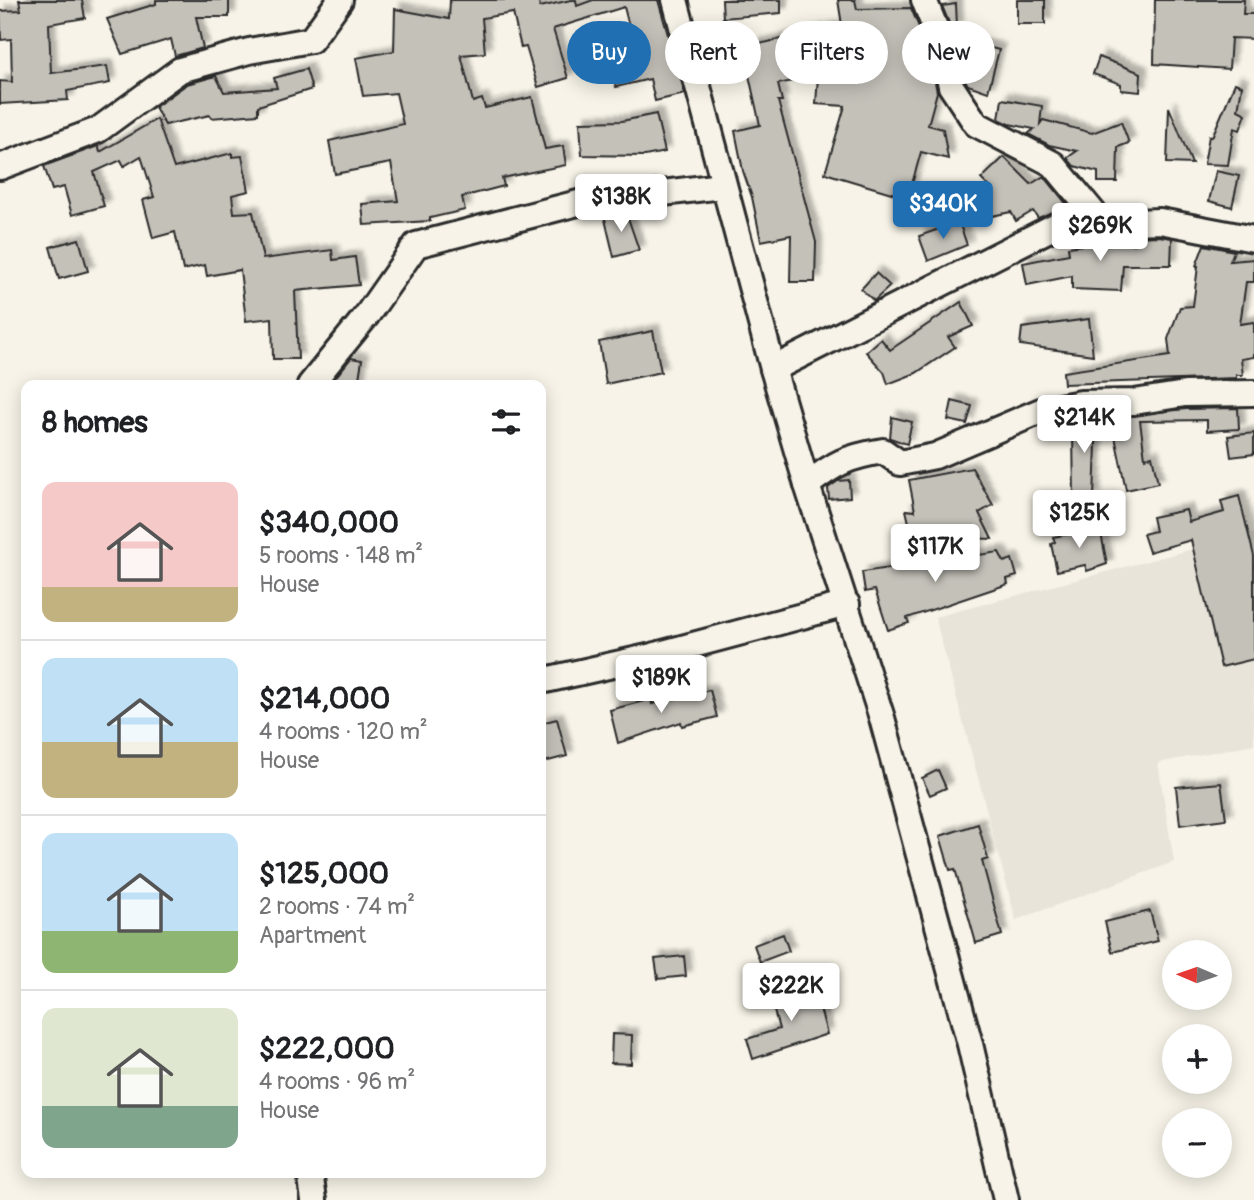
<!DOCTYPE html>
<html lang="en">
<head>
<meta charset="utf-8">
<style>
	:root { --surface:#fff; --page:#f6f6f6; --text:#202124; --muted:#757577; --line:#e0e0e0; --accent:#1f6fb2 }
	body { margin:0; font-family:Pangolin,sans-serif; background:var(--page); color:var(--text); height:100vh; display:flex; flex-direction:column; font-size:26px; white-space:nowrap }
	* { box-sizing:border-box; margin:0 }
	p { font-size:23px; color:var(--muted) }
	.icon { flex:none; width:38px; height:38px; fill:none; stroke:currentColor; stroke-width:2; stroke-linecap:round; stroke-linejoin:round }
	.map { position:relative; flex:1; overflow:hidden }
	.details { position:absolute; left:21px; top:380px; width:525px; height:798px; display:flex; flex-direction:column; background:var(--surface); border-radius:14px; box-shadow:0 4px 18px #0003 }
	.details>* { flex:none }
	.top-card { position:absolute; left:567px; top:21px; width:581px; height:63px; display:flex; gap:14px }
	.needle { width:46px; rotate:272deg }
	.tools { position:absolute; left:1162px; top:940px; display:grid; gap:14px }
	.tools a { display:grid; place-items:center; width:70px; height:70px; border-radius:50%; background:var(--surface); box-shadow:0 4px 18px #0003; font-size:35px }
	.price { position:absolute; translate:-50% -60px; padding:0 16px; border-radius:7px; background:#fff; color:#222; font-size:23px; line-height:46px; filter:drop-shadow(0 2px 4px #0008) }
	.price::after { content:''; position:absolute; left:50%; top:42px; width:21px; height:16px; margin-left:-10px; background:inherit; clip-path:polygon(0 0,100% 0,50% 100%) }
	.price.active { background:var(--accent); color:#fff }
	ul { padding:0; list-style:none }
	li { display:flex; align-items:center; gap:21px; height:175px; padding:0 21px }
	li+li { border-top:2px solid var(--line) }
	li span { display:grid; place-items:center; flex:none; width:196px; height:140px; border-radius:14px; color:#555 }
	li>.icon { margin-inline-start:auto }
	span .icon { width:84px; height:84px; fill:#fffc; stroke-width:1 }
	li b { font-size:30px }
	h2 { display:flex; justify-content:space-between; align-items:center; height:84px; padding:0 21px; font-size:30px }
	.pill { padding:0 24px; border-radius:32px; background:var(--surface); box-shadow:0 4px 18px #0003; font-size:24px; line-height:63px }
	.pill.active { background:var(--accent); color:#fff }
	.map>svg:first-child { display:block }
	.built { fill:#e8e4da }
	.building { fill:#c4c1b9; stroke:#2b2b2b; stroke-width:2; filter:url(#shadow) }
	.lines { fill:none; stroke-linecap:round; stroke-linejoin:round }
	.minor-casing { stroke:#2b2b2b; stroke-width:30 }
	.minor { stroke:#f7f3e8; stroke-width:24 }
</style>
</head>
<body>
<div class="map">
<svg width="1254" height="1200" viewBox="0 0 1254 1200">
	<defs>
		<filter id="shadow"><feDropShadow dx="6" dy="-6" stdDeviation="2" flood-color="#0004"/></filter>
	</defs>
	<rect width="100%" height="100%" fill="#f7f3e8"/>
	<filter id="ink" filterUnits="userSpaceOnUse"><feTurbulence type="fractalNoise" baseFrequency=".0143" numOctaves="2"/><feDisplacementMap in="SourceGraphic" scale="14" xChannelSelector="R" yChannelSelector="G"/><feConvolveMatrix kernelMatrix="1 2 1 2 8 2 1 2 1" color-interpolation-filters="sRGB"/></filter>
	<g filter="url(#ink)">
		<path class="built" d="M1254,533V744L1158,763L1174,862L1016,920L935,617Z"/>
		<g class="building">
			<path d="M19,0H82L85,18L49,24L51,73L107,66L110,83L67,91L68,100L0,104V81L12,82L11,39L1,40L0,11L21,10Z"/>
			<path d="M156,0H229V17H196L203,48L175,56L171,39L122,54L107,19L156,4Z"/>
			<path d="M450,0H539L540,7L571,0H576L577,6L593,0H658L685,94L655,101L650,79L616,87L609,59L636,53L624,7L553,29L568,78L538,87L526,47L521,48L513,13L482,18L485,53L461,55L473,102L482,99L485,108L532,97L545,149L563,146L566,165L502,178L504,186L462,197L465,210L430,218V221L364,225L362,204L398,201L391,163L335,174L329,141L403,124L396,93L363,96L356,58L394,51L395,9L449,19Z"/>
			<path d="M722,0H781V13L723,18Z"/>
			<path d="M838,0H855L857,9L911,8L929,51L937,92L928,125L943,129L948,159L921,152L908,198L825,173L845,106L816,104L818,76L778,84L782,101H778L816,242L815,282H790L791,235L761,241L752,197L743,171L735,131L760,125L748,71L725,76L720,53L842,25Z"/>
			<rect x="1017" y="0" width="28" height="24"/>
			<path d="M1155,0H1244L1243,14H1254V39L1231,38L1229,69L1154,64Z"/>
			<path d="M956,4L957,27L951,28L942,6Z"/>
			<path d="M968,42L999,50L988,92L968,85L965,80L962,64Z"/>
			<path d="M1099,57L1141,73L1140,92L1121,90V84L1093,74Z"/>
			<path d="M306,69L312,89L258,106V114L211,118L210,115L165,125L155,107L187,84L216,76L224,92L277,88L274,78Z"/>
			<path d="M1235,83L1242,86L1238,110L1246,114L1240,130L1234,128L1228,165L1204,164L1209,136L1212,137Z"/>
			<path d="M1002,99L1042,106L1040,124L1043,120L1092,133L1121,122L1129,143L1118,147L1117,182H1098V172L1074,166L1067,158L1077,151L1049,145L1028,134L1034,129L1009,124L999,119Z"/>
			<path d="M1169,107L1192,164L1167,163Z"/>
			<path d="M656,114L665,152L645,156L582,155L580,122L622,121Z"/>
			<path d="M157,119L174,168L232,153V157L242,156L249,191L232,195L234,213L253,212L263,259L332,250L333,260L355,257L359,285L295,291L298,359H273L272,318L246,321L240,270L207,276L205,265L183,270L175,232L153,238L143,200L154,197L141,156L124,166L121,160L94,172L104,206L72,215L64,187L52,190L44,166L98,146L100,152Z"/>
			<path d="M1004,157L1031,184L1044,176L1068,206L1038,218L1033,211L1016,221L1011,212L978,219L965,215L961,199L993,191L981,179Z"/>
			<path d="M1216,171L1239,176L1232,207L1209,201Z"/>
			<path d="M626,212L639,250L614,257L604,215Z"/>
			<path d="M959,222L967,245L928,261L919,236Z"/>
			<path d="M1159,236L1172,238L1171,265H1123L1121,291L1072,289V276L1027,285L1023,263L1069,254L1068,247L1111,241L1134,244V237Z"/>
			<path d="M79,239L88,271L59,279L50,247Z"/>
			<path d="M1204,245L1234,251L1230,261L1254,259V282H1246L1240,324L1254,322V357L1241,359L1243,375H1236V378L1064,384L1063,372L1170,356L1168,339L1180,307L1193,306L1198,266H1196Z"/>
			<path d="M876,273L890,286L874,301L861,289Z"/>
			<path d="M961,302L973,326L948,337L955,347L916,373L888,384L884,372L866,352L881,339L890,350Z"/>
			<path d="M1089,319L1093,355L1020,345L1022,328Z"/>
			<path d="M653,331L661,372L606,384L599,342Z"/>
			<path d="M351,358L362,360L358,385H333L334,379Z"/>
			<path d="M952,401L972,406L967,424L948,420Z"/>
			<path d="M1238,408L1239,429L1207,431V420L1140,421L1145,458L1152,456L1158,483L1126,490L1111,417L1186,409Z"/>
			<path d="M892,417L912,422L907,444L890,438Z"/>
			<path d="M1082,418H1097L1094,498H1074L1073,433L1066,434L1065,421Z"/>
			<path d="M1254,433V454L1231,457L1228,436Z"/>
			<path d="M972,468L993,505L979,513L992,539L912,536L906,510L915,511L909,480Z"/>
			<path d="M849,480L850,497L829,499L828,488L838,481Z"/>
			<path d="M1239,496L1254,556V659L1221,667L1191,540L1149,552L1143,534L1155,531L1152,517L1186,510L1189,522L1224,512L1221,501Z"/>
			<path d="M1100,528L1107,564L1087,571L1085,565L1057,571L1051,544L1055,542L1053,537Z"/>
			<path d="M999,552L1004,562L1012,559L1017,576L1007,579L1008,584L907,618L909,623L888,630L875,590L865,592L862,572Z"/>
			<path d="M710,690L717,717L682,726L681,722L618,743L610,710L651,699L652,704Z"/>
			<path d="M557,719L567,756L541,763V723Z"/>
			<path d="M938,770L946,788L930,795L922,778Z"/>
			<path d="M1221,783L1226,819L1180,825L1176,787Z"/>
			<path d="M978,824L988,859L982,861L1002,935L976,943L955,869L950,870L940,836Z"/>
			<path d="M1150,911L1158,941L1112,952L1105,922Z"/>
			<path d="M783,934L789,951L760,962L754,945Z"/>
			<path d="M684,956L686,976L658,979L655,959Z"/>
			<path d="M793,990L794,995L815,990L827,1034L753,1059L747,1039L779,1029L770,996Z"/>
			<path d="M612,1034L632,1035L631,1064L611,1063Z"/>
		</g>
		<g class="lines">
			<defs>
				<g id="minor">
					<path d="M675,0L773,369L807,485L882,718L970,1044L1006,1200"/>
					<path d="M924,0L943,47L951,86L976,124L1053,164L1101,222"/>
					<path d="M0,167L98,130L180,70L249,51L311,40L340,0"/>
					<path d="M773,369L1057,225L1160,221L1254,239"/>
					<path d="M310,385L367,315L416,245L578,203L722,186"/>
					<path d="M807,485C835,463 847,457 883,451L900,463L935,456L1043,410L1081,403L1134,402L1185,394L1254,393"/>
					<path d="M541,681L648,657L847,604"/>
					<path d="M310,1172L314,1200"/>
				</g>
			</defs>
			<use href="#minor" class="minor-casing"/>
			<use href="#minor" class="minor"/>
		</g>
	</g>
</svg>
<div class="tools">
<a><svg class="needle" viewBox="-14 -14 28 28"><path d="M0-13l5 13h-10z" fill="#e53935"/><path d="M0 13l5-13h-10z" fill="#757577"/></svg></a>
<a>+</a>
<a>−</a>
</div>
<b class="price" style="left:621px;top:234px">$138K</b>
<b class="price active" style="left:943px;top:241px">$340K</b>
<b class="price" style="left:1100px;top:263px">$269K</b>
<b class="price" style="left:1084px;top:455px">$214K</b>
<b class="price" style="left:1079px;top:550px">$125K</b>
<b class="price" style="left:935px;top:584px">$117K</b>
<b class="price" style="left:661px;top:715px">$189K</b>
<b class="price" style="left:791px;top:1023px">$222K</b>
<div class="top-card">
<a class="pill active">Buy</a>
<a class="pill">Rent</a>
<a class="pill">Filters</a>
<a class="pill">New</a>
</div>
<section class="details">
<h2>8 homes<svg class="icon" aria-label="filters" viewBox="0 0 24 24"><path d="M4 7h16M4 17h16"/><circle cx="9" cy="7" r="2"/><circle cx="15" cy="17" r="2"/></svg></h2>
<ul>
<li><span style="background:linear-gradient(#f6c9c9 75%,#c2b280 0)"><svg class="icon" aria-label="home" viewBox="0 0 24 24"><path d="M3 11l9-7 9 7M6 9v11h12V9"/></svg></span><div><b>$340,000</b><p>5 rooms · 148 m²</p><p>House</p></div></li>
<li><span style="background:linear-gradient(#bfe0f5 60%,#c2b280 0)"><svg class="icon" aria-label="home" viewBox="0 0 24 24"><path d="M3 11l9-7 9 7M6 9v11h12V9"/></svg></span><div><b>$214,000</b><p>4 rooms · 120 m²</p><p>House</p></div></li>
<li><span style="background:linear-gradient(#bfe0f5 70%,#8fb573 0)"><svg class="icon" aria-label="home" viewBox="0 0 24 24"><path d="M3 11l9-7 9 7M6 9v11h12V9"/></svg></span><div><b>$125,000</b><p>2 rooms · 74 m²</p><p>Apartment</p></div></li>
<li><span style="background:linear-gradient(#dfe7d0 70%,#7fa58c 0)"><svg class="icon" aria-label="home" viewBox="0 0 24 24"><path d="M3 11l9-7 9 7M6 9v11h12V9"/></svg></span><div><b>$222,000</b><p>4 rooms · 96 m²</p><p>House</p></div></li>
</ul>
</section>
</div>
</body>
</html>
